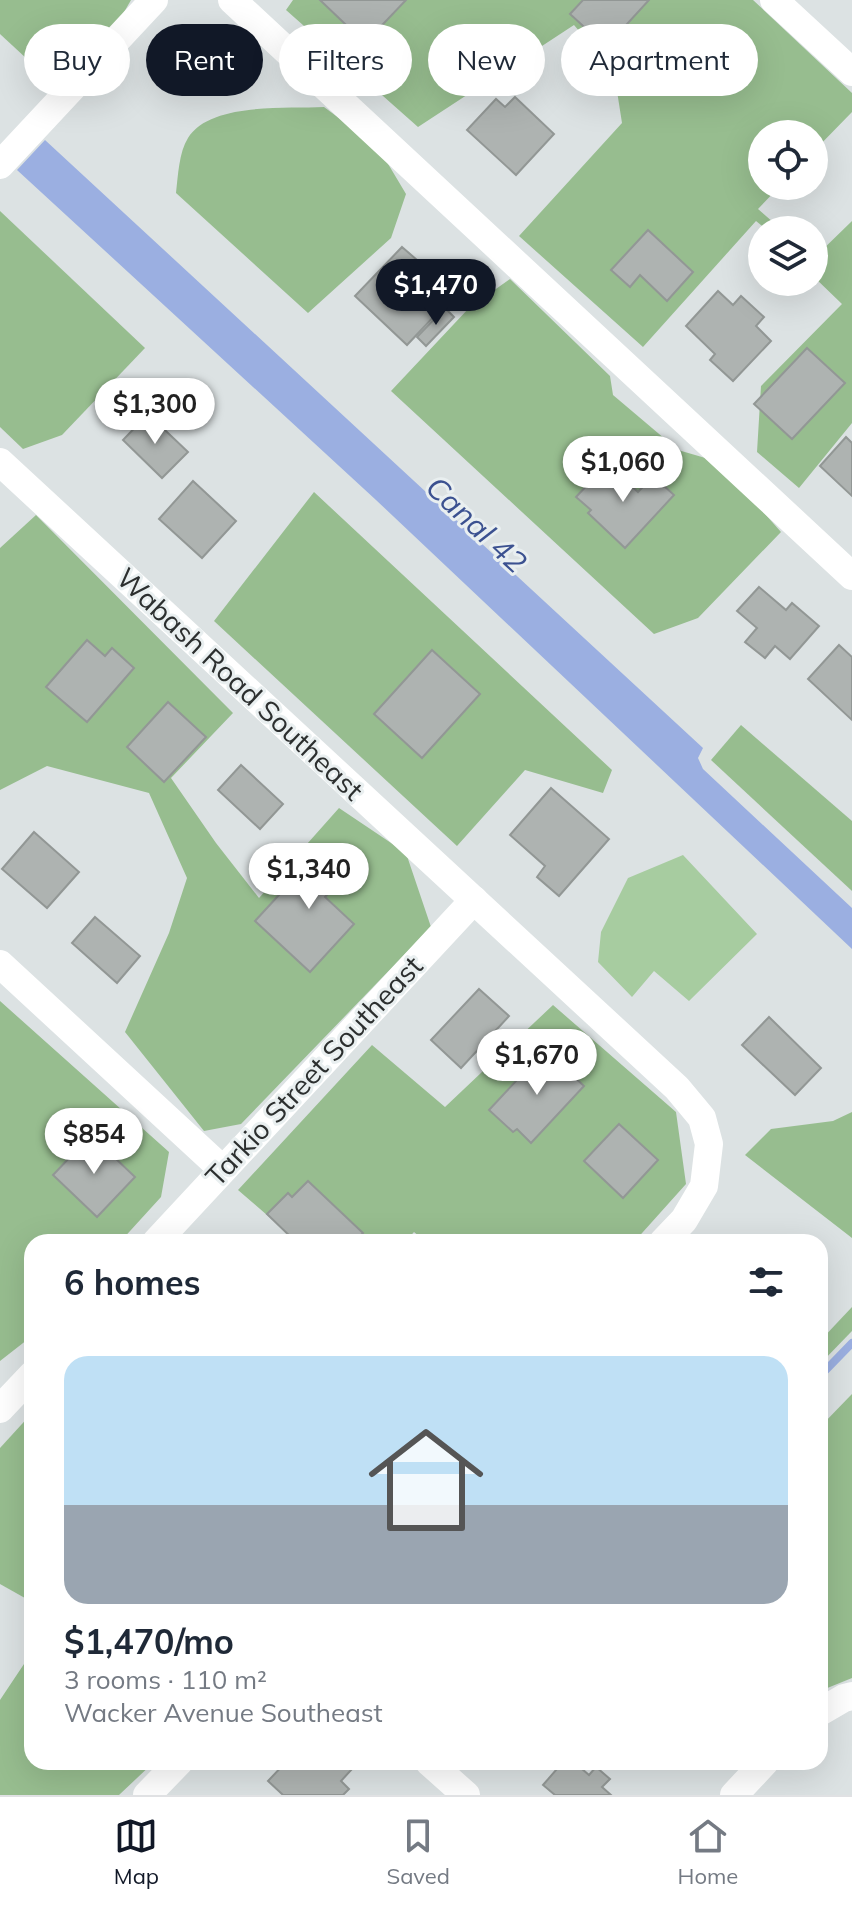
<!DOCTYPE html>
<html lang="en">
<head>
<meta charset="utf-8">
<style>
	:root { --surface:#fff; --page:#f6f6f7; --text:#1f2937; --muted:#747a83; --line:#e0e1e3; --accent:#111827 }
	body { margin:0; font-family:Mulish,sans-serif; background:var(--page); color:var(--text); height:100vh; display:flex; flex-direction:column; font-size:30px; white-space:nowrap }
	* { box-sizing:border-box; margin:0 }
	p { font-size:26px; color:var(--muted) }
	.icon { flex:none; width:44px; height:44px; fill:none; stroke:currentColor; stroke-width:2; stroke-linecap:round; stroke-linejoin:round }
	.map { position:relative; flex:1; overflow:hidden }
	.drawer { position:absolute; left:24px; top:1234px; width:804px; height:536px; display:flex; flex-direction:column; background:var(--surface); border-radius:24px; box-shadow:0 8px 32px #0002 }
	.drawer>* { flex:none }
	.top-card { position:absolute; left:24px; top:24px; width:804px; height:72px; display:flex; gap:16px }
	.buttons { position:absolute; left:748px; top:120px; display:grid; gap:16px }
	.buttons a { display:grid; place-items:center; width:80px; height:80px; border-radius:50%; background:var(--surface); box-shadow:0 8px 32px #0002; font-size:40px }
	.price { position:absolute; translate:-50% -68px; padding:0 18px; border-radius:28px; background:#fff; color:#222; font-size:26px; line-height:52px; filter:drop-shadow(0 2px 4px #0008) }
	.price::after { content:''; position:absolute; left:50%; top:48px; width:24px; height:18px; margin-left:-12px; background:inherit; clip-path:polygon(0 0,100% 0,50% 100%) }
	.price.active { background:var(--accent); color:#fff }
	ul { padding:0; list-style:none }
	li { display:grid; align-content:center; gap:16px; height:424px; padding:0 40px }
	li+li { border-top:2px solid var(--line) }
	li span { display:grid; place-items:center; height:248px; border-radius:24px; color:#555 }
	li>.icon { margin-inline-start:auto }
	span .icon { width:144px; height:144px; fill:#fffc; stroke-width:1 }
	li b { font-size:34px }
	h2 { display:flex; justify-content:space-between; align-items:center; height:96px; padding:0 40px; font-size:34px }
	.chip { padding:0 28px; border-radius:36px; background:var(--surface); box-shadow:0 8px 32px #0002; font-size:28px; line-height:72px }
	.chip.active { background:var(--accent); color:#fff }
	.tab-bar { display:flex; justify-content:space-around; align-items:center; height:112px; border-top:2px solid var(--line); background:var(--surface); font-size:22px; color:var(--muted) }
	.tab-bar a { display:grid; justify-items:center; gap:4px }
	.tab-bar .active { color:var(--accent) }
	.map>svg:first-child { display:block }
	.green { fill:#a7cca0 }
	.forest { fill:#97bd8f }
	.water { fill:#9bafe1 }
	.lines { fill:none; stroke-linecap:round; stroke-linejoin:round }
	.stream { stroke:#9bafe1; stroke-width:8 }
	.building { fill:#aeb3b1; stroke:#929795; stroke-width:2 }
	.street { stroke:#fff; stroke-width:28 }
	.labels { text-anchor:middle; stroke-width:6; stroke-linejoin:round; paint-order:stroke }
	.street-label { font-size:28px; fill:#2c2f2f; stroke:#e9eff0 }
	.water-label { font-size:30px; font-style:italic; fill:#3b5190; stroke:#e9eff0 }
</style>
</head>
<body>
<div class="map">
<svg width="852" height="1795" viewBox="0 0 852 1795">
	<rect width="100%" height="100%" fill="#dce2e3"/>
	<path class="green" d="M683,855L757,934L689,1001L654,971L632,997L598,962L601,932L628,878Z"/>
	<g class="forest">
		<path d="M0,0H131L119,21L62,72L40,71L0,34Z"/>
		<path d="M293,0H753L852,93V112L814,151V134H762V186H780L758,209L782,230H767L756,221L643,347L519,236L622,123L614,72L574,25L418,127L286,10Z"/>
		<path d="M324,107L378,147L406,194L391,238L308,313L176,193C178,176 179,152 188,138C210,102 286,109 324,107Z"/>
		<path d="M0,211L145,348L62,435L23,449L0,427Z"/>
		<path d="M852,221V423L799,488L757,452L761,386L842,304L814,277V258Z"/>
		<path d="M510,279L610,376L613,395L678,450L719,462L781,532L698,618L654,634L391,391L469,308Z"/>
		<path d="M314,492L612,770L603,793L525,770L457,846L214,621Z"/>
		<path d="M36,515L233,713L171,778L216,843L259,898L339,808L406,853L431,927L241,1124L204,1131L125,1032L169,933L187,878L149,793L47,766L0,790V548Z"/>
		<path d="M741,725L852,821V891L711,760Z"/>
		<path d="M0,1001L169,1152L161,1197L120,1242H32V1336L0,1361Z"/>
		<path d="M553,1005L676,1112L686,1184L634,1242H426L414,1232L405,1242H298L238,1190L372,1045L445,1107Z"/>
		<path d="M852,1112V1238L745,1155L771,1129L833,1121Z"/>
		<path d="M852,1307V1331L820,1364V1341Z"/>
		<path d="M852,1394V1678L820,1691V1427Z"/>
		<path d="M32,1413V1602L0,1584V1448Z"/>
		<path d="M32,1652V1762H154L119,1795H0V1700Z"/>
	</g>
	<path class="water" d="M45,140L703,748L698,758L703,769L852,908V949L376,500L17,170Z"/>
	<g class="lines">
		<path class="stream" d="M820,1376L852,1343"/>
	</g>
	<g class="building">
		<path d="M320,0H406L365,43Z"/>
		<path d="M583,0H649L606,47L570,14Z"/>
		<path d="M515,97L554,134L516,175L467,130L496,99L505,107Z"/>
		<path d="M648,230L693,272L667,301L640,275L630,287L611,270Z"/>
		<path d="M402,247L417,260L406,271L423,287L435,273L456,293L407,345L355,296Z"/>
		<path d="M718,291L733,305L741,296L764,317L756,326L771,341L733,381L710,360L715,354L686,326Z"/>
		<path d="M445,308L454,317L426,346L417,337Z"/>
		<path d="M807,348L845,383L792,439L754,404Z"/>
		<path d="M148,414L188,452L162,478L123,440Z"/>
		<path d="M846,437L852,443V496L820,466Z"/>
		<path d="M607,464L638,492L653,476L674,495L625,548L588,513L591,510L576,497Z"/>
		<path d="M193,481L236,521L202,558L159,519Z"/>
		<path d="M759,587L786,610L792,603L819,626L790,659L775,646L765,658L745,642L757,628L737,611Z"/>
		<path d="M87,640L105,656L112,648L134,668L87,722L46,687Z"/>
		<path d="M839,645L852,657V720L808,679Z"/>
		<path d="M432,650L480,694L422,758L374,714Z"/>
		<path d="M168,702L206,737L164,782L127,747Z"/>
		<path d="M241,765L283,804L260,829L218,790Z"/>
		<path d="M551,788L609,839L559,896L537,877L545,866L510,835Z"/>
		<path d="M34,832L79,872L47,908L2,869Z"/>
		<path d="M325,845L351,869L325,897L354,924L310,972L255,921Z"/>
		<path d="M95,917L140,956L117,983L72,943Z"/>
		<path d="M479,989L509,1016L461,1068L431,1040Z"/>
		<path d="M769,1017L821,1068L795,1095L742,1045Z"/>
		<path d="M545,1050L584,1086L531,1143L517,1129L513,1132L489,1110Z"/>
		<path d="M619,1124L658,1160L623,1198L584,1161Z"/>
		<path d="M91,1135L135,1177L97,1217L53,1175Z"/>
		<path d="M308,1181L363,1233L354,1242H296L267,1214L288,1193L292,1197Z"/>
		<path d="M286,1762H345L352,1769L341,1781L349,1789L343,1795H283L268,1781Z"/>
		<path d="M563,1762H574L589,1775L596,1767L610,1779L602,1787L611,1795H555L543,1785Z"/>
	</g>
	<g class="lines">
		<g class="street">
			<path d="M232,0L852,576"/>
			<path d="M774,0L852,72"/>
			<path d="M0,165L154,0"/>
			<path d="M0,462L677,1088L702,1118L709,1144L704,1186L684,1220L663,1242"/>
			<path d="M0,964L222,1169"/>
			<path d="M156,1242L474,900"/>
			<path d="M0,1409L32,1375"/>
			<path d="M820,1712L844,1698L852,1696"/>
			<path d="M429,1762L466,1795"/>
			<path d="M147,1795L179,1762"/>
			<path d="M734,1795L765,1762"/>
		</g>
	</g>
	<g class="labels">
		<g class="street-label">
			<text transform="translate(240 684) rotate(43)" y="10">Wabash Road Southeast</text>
			<text transform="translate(314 1071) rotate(-47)" y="10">Tarkio Street Southeast</text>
		</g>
		<g class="water-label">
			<text transform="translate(476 525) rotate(43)" y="10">Canal 42</text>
		</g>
	</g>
</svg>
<div class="buttons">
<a><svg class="icon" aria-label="locate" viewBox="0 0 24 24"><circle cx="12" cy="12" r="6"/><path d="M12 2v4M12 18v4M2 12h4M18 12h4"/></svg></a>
<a><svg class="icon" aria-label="layers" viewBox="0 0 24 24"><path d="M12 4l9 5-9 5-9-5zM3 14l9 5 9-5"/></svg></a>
</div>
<b class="price active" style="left:436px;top:327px">$1,470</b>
<b class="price" style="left:155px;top:446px">$1,300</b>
<b class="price" style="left:623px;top:504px">$1,060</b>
<b class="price" style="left:309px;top:911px">$1,340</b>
<b class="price" style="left:537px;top:1097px">$1,670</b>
<b class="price" style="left:94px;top:1176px">$854</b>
<div class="top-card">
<a class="chip">Buy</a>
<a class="chip active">Rent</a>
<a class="chip">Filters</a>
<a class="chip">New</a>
<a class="chip">Apartment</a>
</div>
<section class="drawer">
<h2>6 homes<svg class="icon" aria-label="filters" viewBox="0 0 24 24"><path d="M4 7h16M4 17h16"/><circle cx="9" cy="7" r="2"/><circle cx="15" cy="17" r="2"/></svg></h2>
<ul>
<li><span style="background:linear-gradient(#bfe0f5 60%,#9aa5b1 0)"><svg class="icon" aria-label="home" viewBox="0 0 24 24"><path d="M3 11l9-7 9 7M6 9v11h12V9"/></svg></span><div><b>$1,470/mo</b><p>3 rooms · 110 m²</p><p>Wacker Avenue Southeast</p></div></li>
</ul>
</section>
</div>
<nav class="tab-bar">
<a class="active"><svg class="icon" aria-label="map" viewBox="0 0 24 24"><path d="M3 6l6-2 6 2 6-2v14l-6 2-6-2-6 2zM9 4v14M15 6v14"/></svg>Map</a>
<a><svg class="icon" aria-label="saved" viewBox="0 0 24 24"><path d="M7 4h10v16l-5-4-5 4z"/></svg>Saved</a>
<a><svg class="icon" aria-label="home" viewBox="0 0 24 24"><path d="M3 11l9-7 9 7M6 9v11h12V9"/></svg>Home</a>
</nav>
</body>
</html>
